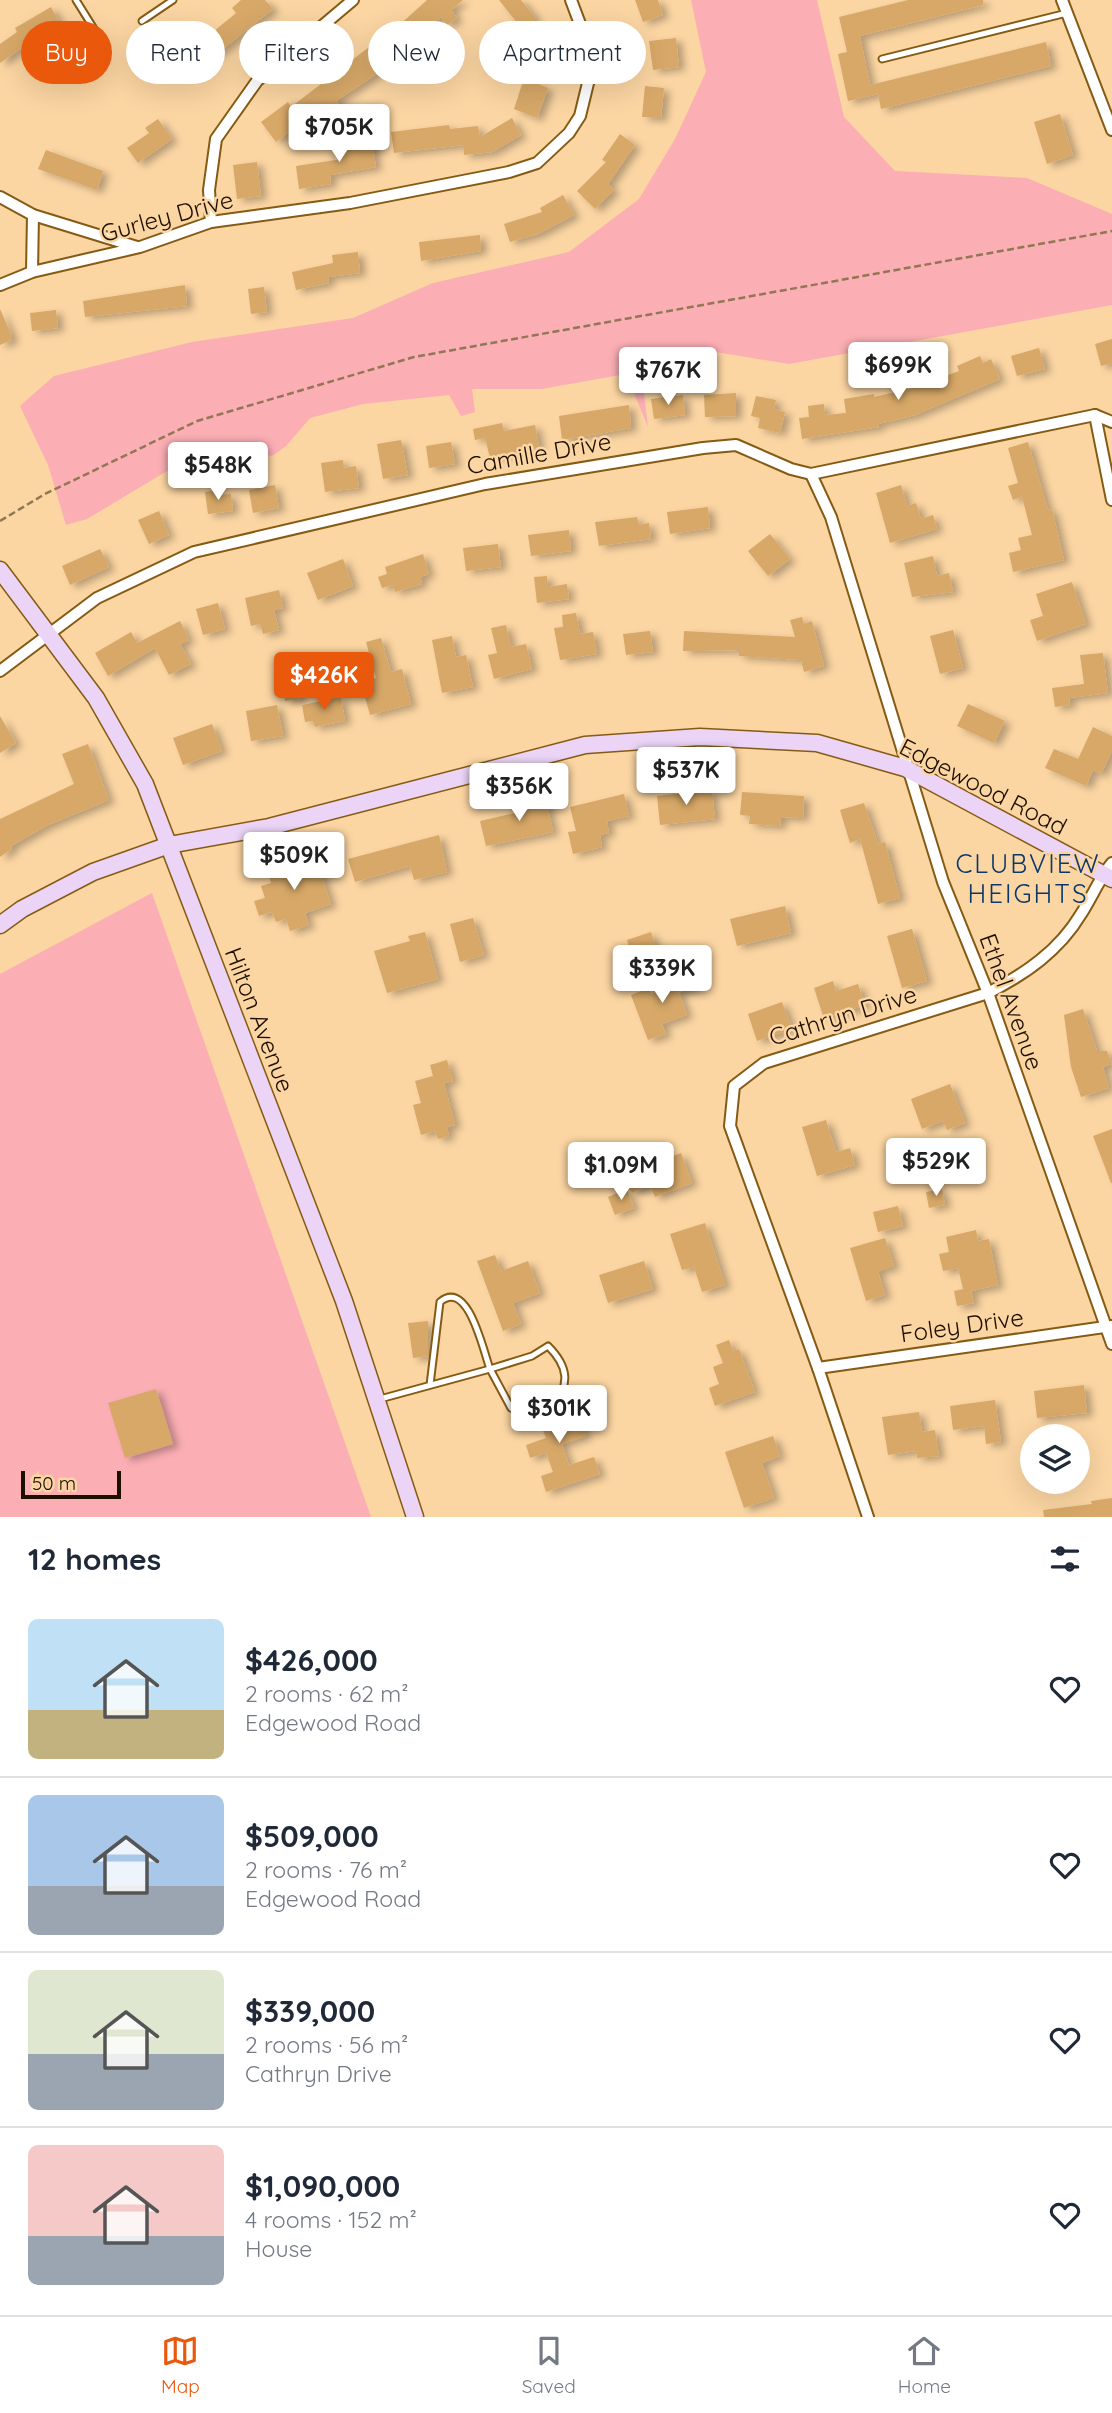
<!DOCTYPE html>
<html lang="en">
<head>
<meta charset="utf-8">
<style>
	:root { --surface:#fff; --page:#f6f6f7; --text:#1f2937; --muted:#747a83; --line:#e0e1e3; --accent:#ea580c }
	body { margin:0; font-family:Quicksand,sans-serif; background:var(--page); color:var(--text); height:100vh; display:flex; flex-direction:column; font-size:26px; white-space:nowrap }
	* { box-sizing:border-box; margin:0 }
	p { font-size:23px; color:var(--muted) }
	.icon { flex:none; width:38px; height:38px; fill:none; stroke:currentColor; stroke-width:2; stroke-linecap:round; stroke-linejoin:round }
	.map { position:relative; height:1517px; overflow:hidden }
	.details { display:flex; flex-direction:column; background:var(--surface); flex:1 }
	.details>* { flex:none }
	.top-card { position:absolute; left:21px; top:21px; width:700px; height:63px; display:flex; gap:14px }
	.tools { position:absolute; left:1020px; top:1424px; display:grid; gap:14px }
	.tools a { display:grid; place-items:center; width:70px; height:70px; border-radius:50%; background:var(--surface); box-shadow:0 7px 28px #0002; font-size:35px }
	.scale { position:absolute; left:21px; bottom:18px; width:100px; box-sizing:border-box; padding-left:7px; border:4px solid #1c0f00; border-top:0; font-size:19px; line-height:24px; white-space:nowrap; color:#1c0f00; -webkit-text-stroke:5px #fbd5a2; paint-order:stroke }
	.price { position:absolute; translate:-50% -60px; padding:0 16px; border-radius:7px; background:#fff; color:#222; font-size:23px; line-height:46px; filter:drop-shadow(0 2px 4px #0008) }
	.price::after { content:''; position:absolute; left:50%; top:42px; width:21px; height:16px; margin-left:-10px; background:inherit; clip-path:polygon(0 0,100% 0,50% 100%) }
	.price.on { background:var(--accent); color:#fff }
	ul { padding:0; list-style:none }
	li { display:flex; align-items:center; gap:21px; height:175px; padding:0 28px }
	li+li { border-top:2px solid var(--line) }
	li span { display:grid; place-items:center; flex:none; width:196px; height:140px; border-radius:10px; color:#555 }
	li>.icon { margin-inline-start:auto }
	span .icon { width:84px; height:84px; fill:#fffc; stroke-width:1 }
	li b { font-size:30px }
	h2 { display:flex; justify-content:space-between; align-items:center; height:84px; padding:0 28px; font-size:30px }
	.chip { padding:0 24px; border-radius:32px; background:var(--surface); box-shadow:0 7px 28px #0002; font-size:24px; line-height:63px }
	.chip.on { background:var(--accent); color:#fff }
	.tab-bar { display:flex; justify-content:space-around; align-items:center; height:98px; border-top:2px solid var(--line); background:var(--surface); font-size:19px; color:var(--muted) }
	.tab-bar a { display:grid; justify-items:center; gap:4px }
	.tab-bar .on { color:var(--accent) }
	.map>svg:first-child { display:block }
	.green { fill:#fbaeb4 }
	.building { fill:#d7a868; filter:url(#shadow) }
	.lines { fill:none; stroke-linecap:round; stroke-linejoin:round }
	.lane-casing { stroke:#855b14; stroke-width:9 }
	.street-casing { stroke:#855b14; stroke-width:14 }
	.secondary-casing { stroke:#855b14; stroke-width:19 }
	.path { stroke:#927755; stroke-width:2.5; stroke-dasharray:7 3.5; stroke-linecap:butt }
	.lane { stroke:#fff; stroke-width:5 }
	.street { stroke:#fff; stroke-width:10 }
	.secondary { stroke:#ebd4f6; stroke-width:16 }
	.labels { text-anchor:middle; stroke-width:5; stroke-linejoin:round; paint-order:stroke }
	.street-label { font-size:24px; fill:#1c0f00; stroke:#fbd5a2 }
	.neighbourhood-label { font-size:26px; letter-spacing:2px; fill:#0a386b; stroke:#fbd5a2 }
</style>
</head>
<body>
<div class="map">
<svg width="1112" height="1517" viewBox="0 0 1112 1517">
	<defs>
		<filter id="shadow"><feDropShadow dx="6" dy="3.5" stdDeviation="3.5" flood-color="#0004"/></filter>
	</defs>
	<rect width="100%" height="100%" fill="#fbd5a2"/>
	<g class="green">
		<path d="M691,0H817L844,117L895,171L1027,178L1112,214V305L789,364L697,349L639,353L648,427L626,374L542,389H472L475,412L461,416L449,395L363,404L310,418L286,446L272,456L260,454L246,444L197,453L87,519L66,525L48,465L20,406L54,376L192,342L353,318L433,283L569,252L639,199L675,139L706,72Z"/>
		<path d="M152,893L371,1517H0V974Z"/>
	</g>
	<g class="building">
		<path d="M241,0H265L273,9L214,56L202,41L236,13L232,8Z"/>
		<path d="M427,0H463L451,10L457,18L447,25L441,17L409,43L396,28Z"/>
		<path d="M499,0H521L536,18L522,29Z"/>
		<path d="M635,0H658L663,15L643,22Z"/>
		<path d="M908,0H983V5L860,36L870,85L1046,42L1051,66L881,109L878,94L848,101L838,54L847,52L839,17Z"/>
		<path d="M51,7L74,48L38,68L25,46L0,63V44L17,32L15,28Z"/>
		<path d="M547,35L550,66L524,69L520,39Z"/>
		<path d="M676,38L679,67L653,70L649,41Z"/>
		<path d="M373,44L390,65L336,101L342,107L319,125L311,115L276,142L261,122L288,102L291,107Z"/>
		<path d="M524,78L548,88L537,118L514,109Z"/>
		<path d="M645,86L664,88L661,118L642,117Z"/>
		<path d="M1060,114L1073,155L1047,164L1034,122Z"/>
		<path d="M512,118L521,135L492,152L464,155L463,145L394,153L391,132L449,125L450,129L478,126L480,137Z"/>
		<path d="M158,119L172,139L138,163L127,148L149,133L145,128Z"/>
		<path d="M371,134L376,167L330,175L331,184L299,189L296,166L342,159L340,150L350,149L348,138Z"/>
		<path d="M620,134L635,145L608,184L614,190L595,209L577,191L606,162L602,160Z"/>
		<path d="M46,150L103,171L97,190L38,169Z"/>
		<path d="M257,162L261,196L237,199L233,165Z"/>
		<path d="M563,195L574,215L538,234L510,242L504,224L542,212L540,208Z"/>
		<path d="M480,235L481,251L421,261L419,242Z"/>
		<path d="M358,252L360,273L328,277L329,283L296,290L292,272L333,263L332,255Z"/>
		<path d="M185,285L187,306L85,317L83,301Z"/>
		<path d="M264,287L267,312L251,314L248,289Z"/>
		<path d="M0,309L12,336V340L0,345Z"/>
		<path d="M56,310L58,328L32,331L30,313Z"/>
		<path d="M1112,339V363L1101,366L1095,344Z"/>
		<path d="M1039,348L1045,369L1017,376L1011,356Z"/>
		<path d="M980,356L983,363L991,359L1000,379L915,415L878,424L879,427L802,439L799,418L809,417L808,406L824,404L825,415L846,413L844,399L874,394V397L913,388L959,371L957,366Z"/>
		<path d="M736,393V416L705,417L704,395Z"/>
		<path d="M683,395L685,415L654,419L651,399Z"/>
		<path d="M756,396L776,400L774,409L785,412L780,433L758,428L760,418L751,416Z"/>
		<path d="M629,405L631,428L562,440L559,416Z"/>
		<path d="M502,423L504,431L535,425L539,447L490,458L485,438L475,440L473,429Z"/>
		<path d="M401,440L408,475L383,479L377,444Z"/>
		<path d="M451,442L455,464L429,468L426,446Z"/>
		<path d="M1028,442L1048,510L1052,509L1064,560L1013,572L1009,553L1021,550L1018,538L1032,535L1022,497L1013,500L1008,486L1018,483L1008,448Z"/>
		<path d="M343,460L344,468L356,466L359,488L325,492L321,463Z"/>
		<path d="M275,485L279,508L253,513L249,490Z"/>
		<path d="M901,485L907,506L916,503L921,519L933,515L937,529L890,543L876,493Z"/>
		<path d="M219,490L220,495L231,494L233,511L208,514L205,492Z"/>
		<path d="M708,507L710,528L670,534L667,512Z"/>
		<path d="M159,511L169,535L149,544L138,520Z"/>
		<path d="M637,517L639,525L649,523L651,539L599,546L595,522Z"/>
		<path d="M569,530L571,551L531,556L528,535Z"/>
		<path d="M770,534L790,559L768,576L748,551Z"/>
		<path d="M498,544L501,567L466,571L463,548Z"/>
		<path d="M100,549L109,567L70,585L62,566Z"/>
		<path d="M423,554L429,574L420,577L422,584L395,592L393,585L382,588L378,577L387,574L385,567Z"/>
		<path d="M933,556L937,576L949,573L953,592L912,597L904,563Z"/>
		<path d="M343,559L353,586L318,600L307,573Z"/>
		<path d="M547,576L548,587L567,584L569,599L537,603L534,577Z"/>
		<path d="M1072,582L1086,624L1037,641L1030,620L1043,616L1036,594Z"/>
		<path d="M279,590L283,608L274,610L279,630L263,634L260,624L251,626L245,598Z"/>
		<path d="M218,603L225,629L203,635L196,609Z"/>
		<path d="M576,613L580,634L593,632L597,654L560,660L554,628L563,627L562,615Z"/>
		<path d="M802,617L804,624L812,621L824,666L804,672L801,660L739,656V650L683,651L684,631L795,637L790,620Z"/>
		<path d="M180,621L189,640L180,644L191,664L169,675L155,648L108,676L95,653L131,632L137,643Z"/>
		<path d="M506,625L511,647L526,644L532,669L494,679L488,655L497,653L491,628Z"/>
		<path d="M953,630L963,668L940,674L930,636Z"/>
		<path d="M650,631L653,652L626,655L623,634Z"/>
		<path d="M452,636L456,657L466,655L473,687L442,693L432,640Z"/>
		<path d="M381,638L391,672L402,669L411,704L370,715L361,683L376,678L366,642Z"/>
		<path d="M1103,653L1108,693L1069,698L1070,705L1055,707L1052,688L1084,684L1080,655Z"/>
		<path d="M297,679L301,699L285,701L282,682Z"/>
		<path d="M341,697L345,721L315,727L313,721L305,722L302,705Z"/>
		<path d="M968,704L1005,721L994,743L957,726Z"/>
		<path d="M277,705L283,736L251,741L246,711Z"/>
		<path d="M0,716L16,743L0,753Z"/>
		<path d="M212,724L222,751L183,765L173,738Z"/>
		<path d="M1093,727L1112,736V751L1101,774L1093,770L1086,786L1045,768L1054,749L1078,759Z"/>
		<path d="M88,744L109,800L48,825L11,846L12,849L0,857V819L74,784L62,754Z"/>
		<path d="M712,790L715,819L660,825L657,796Z"/>
		<path d="M742,792L804,796L803,818L781,817L780,826L749,824L750,816L740,815Z"/>
		<path d="M545,794L553,832L486,846L480,821L528,810L525,798Z"/>
		<path d="M624,794L629,816L607,821L609,833L600,835L602,847L573,854L568,832L576,831L570,807Z"/>
		<path d="M864,803L878,844L885,842L900,898L878,904L860,839L850,843L840,810Z"/>
		<path d="M439,835L447,872L414,880L410,866L355,882L348,859Z"/>
		<path d="M315,855L331,904L305,913L309,925L290,931L286,919L276,922L272,912L259,916L254,901L265,898L261,886L271,883L267,870Z"/>
		<path d="M785,906L791,933L737,946L730,919Z"/>
		<path d="M473,918L484,955L460,962L450,924Z"/>
		<path d="M912,929L927,981L902,988L887,936Z"/>
		<path d="M425,932L438,979L387,993L374,951L410,941L408,936Z"/>
		<path d="M651,932L661,962L636,970L627,940Z"/>
		<path d="M688,969L695,987L679,992L687,1015L662,1024L666,1034L648,1040L631,995L649,988L651,994L674,986L670,975Z"/>
		<path d="M833,981L836,991L858,984L865,1005L824,1019L814,988Z"/>
		<path d="M782,1002L792,1029L757,1041L748,1014Z"/>
		<path d="M1083,1009L1097,1051H1107L1112,1064L1103,1067L1109,1088L1081,1097L1071,1067L1064,1015Z"/>
		<path d="M447,1060L453,1081L444,1083L455,1125L447,1127L449,1136L438,1139L435,1131L421,1135L413,1105L421,1103L415,1081L433,1076L430,1065Z"/>
		<path d="M950,1084L965,1123L947,1130L943,1121L922,1129L911,1099Z"/>
		<path d="M826,1120L836,1152L850,1148L855,1165L817,1176L802,1127Z"/>
		<path d="M1112,1129V1183H1111L1093,1136Z"/>
		<path d="M681,1153L692,1183L655,1197L650,1185L632,1193L622,1171L637,1164L639,1169Z"/>
		<path d="M627,1189L634,1208L615,1215L608,1197Z"/>
		<path d="M942,1189L945,1205L929,1208L926,1192Z"/>
		<path d="M898,1206L903,1226L878,1232L873,1212Z"/>
		<path d="M705,1223L725,1285L702,1292L694,1267L682,1270L670,1234Z"/>
		<path d="M976,1230L978,1241L989,1239L998,1285L971,1291L974,1303L957,1306L954,1291L963,1289L958,1268L943,1271L939,1254L949,1252L946,1237Z"/>
		<path d="M885,1238L894,1266L878,1271L885,1295L866,1301L850,1248Z"/>
		<path d="M495,1255L501,1271L528,1261L540,1293L513,1303L521,1324L503,1331L477,1261Z"/>
		<path d="M644,1261L653,1289L608,1303L599,1275Z"/>
		<path d="M428,1321V1356L413,1358L408,1323Z"/>
		<path d="M729,1340L733,1351L739,1349L755,1392L715,1406L709,1388L719,1384L713,1367L723,1363L716,1345Z"/>
		<path d="M1084,1385L1087,1413L1037,1418L1034,1391Z"/>
		<path d="M545,1387L551,1402L549,1411L556,1417L577,1410L586,1436L562,1444L569,1465L594,1457L600,1474L546,1492L541,1476L553,1472L546,1453L530,1458L526,1445L546,1438L539,1420L542,1413L536,1410L530,1392Z"/>
		<path d="M156,1389L173,1444L125,1458L108,1403Z"/>
		<path d="M995,1400L1001,1442L986,1444L984,1426L953,1430L950,1406Z"/>
		<path d="M919,1412L922,1432L935,1430L939,1456L917,1458L916,1451L888,1455L882,1417Z"/>
		<path d="M773,1436L780,1456L762,1463L774,1498L744,1508L725,1452Z"/>
		<path d="M1112,1498V1517H1044L1043,1510L1092,1504L1091,1501Z"/>
	</g>
	<g class="lines">
		<defs>
			<g id="lane">
				<path d="M142,21L173,0"/>
				<path d="M882,59L1067,13"/>
				<path d="M71,70L104,45L76,0"/>
				<path d="M380,1399L490,1369C483,1350 468,1278 440,1302L430,1385"/>
				<path d="M537,1415L526,1417L511,1408L490,1369L532,1356L548,1346C569,1367 570,1384 553,1408"/>
			</g>
			<g id="street">
				<path d="M1062,0L1112,130"/>
				<path d="M0,197L33,215L137,247"/>
				<path d="M211,222L209,190L216,139L257,81L353,0"/>
				<path d="M32,272L33,215"/>
				<path d="M0,285L32,272L140,247L211,222L350,203L509,172L537,163L569,133L580,116L589,79L586,40L571,0"/>
				<path d="M1095,415L1112,500"/>
				<path d="M811,474L831,517L943,882L988,993L1112,1344"/>
				<path d="M0,671L97,598L194,552L485,484L703,448L736,445L791,469L811,474L1095,415L1112,422"/>
				<path d="M818,1368L1112,1326"/>
				<path d="M868,1517L818,1368L730,1126L734,1086L764,1063L988,993C1025,974 1059,951 1081,914C1092,897 1099,879 1112,863"/>
			</g>
			<g id="secondary">
				<path d="M0,570L96,698L145,784L344,1301L415,1517"/>
				<path d="M0,925L22,909L93,872L169,845L269,827L585,745L700,737L817,743L905,768L1112,879"/>
			</g>
		</defs>
		<use href="#lane" class="lane-casing"/>
		<use href="#street" class="street-casing"/>
		<use href="#secondary" class="secondary-casing"/>
		<path class="path" d="M0,521L45,494L197,421L414,357L1112,231"/>
		<use href="#lane" class="lane"/>
		<use href="#street" class="street"/>
		<use href="#secondary" class="secondary"/>
	</g>
	<g class="labels">
		<g class="street-label">
			<text transform="translate(167 217) rotate(-15)" y="8">Gurley Drive</text>
			<text transform="translate(539 454) rotate(-10)" y="8">Camille Drive</text>
			<text transform="translate(983 787) rotate(27)" y="8">Edgewood Road</text>
			<text transform="translate(1011 1002) rotate(70)" y="8">Ethel Avenue</text>
			<text transform="translate(843 1016) rotate(-17)" y="8">Cathryn Drive</text>
			<text transform="translate(259 1020) rotate(69)" y="8">Hilton Avenue</text>
			<text transform="translate(962 1326) rotate(-8)" y="8">Foley Drive</text>
		</g>
		<g class="neighbourhood-label">
			<text x="1028" y="873">CLUBVIEW<tspan x="1028" dy="30">HEIGHTS</tspan></text>
		</g>
	</g>
</svg>
<div class="tools">
<a><svg class="icon" aria-label="layers" viewBox="0 0 24 24"><path d="M12 4l9 5-9 5-9-5zM3 14l9 5 9-5"/></svg></a>
</div>
<div class="scale">50 m</div>
<b class="price" style="left:339px;top:164px">$705K</b>
<b class="price" style="left:898px;top:402px">$699K</b>
<b class="price" style="left:668px;top:407px">$767K</b>
<b class="price" style="left:218px;top:502px">$548K</b>
<b class="price on" style="left:324px;top:712px">$426K</b>
<b class="price" style="left:686px;top:807px">$537K</b>
<b class="price" style="left:519px;top:823px">$356K</b>
<b class="price" style="left:294px;top:892px">$509K</b>
<b class="price" style="left:662px;top:1005px">$339K</b>
<b class="price" style="left:936px;top:1198px">$529K</b>
<b class="price" style="left:621px;top:1202px">$1.09M</b>
<b class="price" style="left:559px;top:1445px">$301K</b>
<div class="top-card">
<a class="chip on">Buy</a>
<a class="chip">Rent</a>
<a class="chip">Filters</a>
<a class="chip">New</a>
<a class="chip">Apartment</a>
</div>
</div>
<section class="details">
<h2>12 homes<svg class="icon" aria-label="filters" viewBox="0 0 24 24"><path d="M4 7h16M4 17h16"/><circle cx="9" cy="7" r="2"/><circle cx="15" cy="17" r="2"/></svg></h2>
<ul>
<li><span style="background:linear-gradient(#bfe0f5 65%,#c2b280 0)"><svg class="icon" aria-label="home" viewBox="0 0 24 24"><path d="M3 11l9-7 9 7M6 9v11h12V9"/></svg></span><div><b>$426,000</b><p>2 rooms · 62 m²</p><p>Edgewood Road</p></div><svg class="icon" aria-label="heart" viewBox="0 0 24 24"><path d="M12 20l-8-8c-3-5 5-10 8-4 3-6 11-1 8 4z"/></svg></li>
<li><span style="background:linear-gradient(#a9c7e8 65%,#9aa5b1 0)"><svg class="icon" aria-label="home" viewBox="0 0 24 24"><path d="M3 11l9-7 9 7M6 9v11h12V9"/></svg></span><div><b>$509,000</b><p>2 rooms · 76 m²</p><p>Edgewood Road</p></div><svg class="icon" aria-label="heart" viewBox="0 0 24 24"><path d="M12 20l-8-8c-3-5 5-10 8-4 3-6 11-1 8 4z"/></svg></li>
<li><span style="background:linear-gradient(#dfe7d0 60%,#9aa5b1 0)"><svg class="icon" aria-label="home" viewBox="0 0 24 24"><path d="M3 11l9-7 9 7M6 9v11h12V9"/></svg></span><div><b>$339,000</b><p>2 rooms · 56 m²</p><p>Cathryn Drive</p></div><svg class="icon" aria-label="heart" viewBox="0 0 24 24"><path d="M12 20l-8-8c-3-5 5-10 8-4 3-6 11-1 8 4z"/></svg></li>
<li><span style="background:linear-gradient(#f6c9c9 65%,#9aa5b1 0)"><svg class="icon" aria-label="home" viewBox="0 0 24 24"><path d="M3 11l9-7 9 7M6 9v11h12V9"/></svg></span><div><b>$1,090,000</b><p>4 rooms · 152 m²</p><p>House</p></div><svg class="icon" aria-label="heart" viewBox="0 0 24 24"><path d="M12 20l-8-8c-3-5 5-10 8-4 3-6 11-1 8 4z"/></svg></li>
</ul>
</section>
<nav class="tab-bar">
<a class="on"><svg class="icon" aria-label="map" viewBox="0 0 24 24"><path d="M3 6l6-2 6 2 6-2v14l-6 2-6-2-6 2zM9 4v14M15 6v14"/></svg>Map</a>
<a><svg class="icon" aria-label="saved" viewBox="0 0 24 24"><path d="M7 4h10v16l-5-4-5 4z"/></svg>Saved</a>
<a><svg class="icon" aria-label="home" viewBox="0 0 24 24"><path d="M3 11l9-7 9 7M6 9v11h12V9"/></svg>Home</a>
</nav>
</body>
</html>
